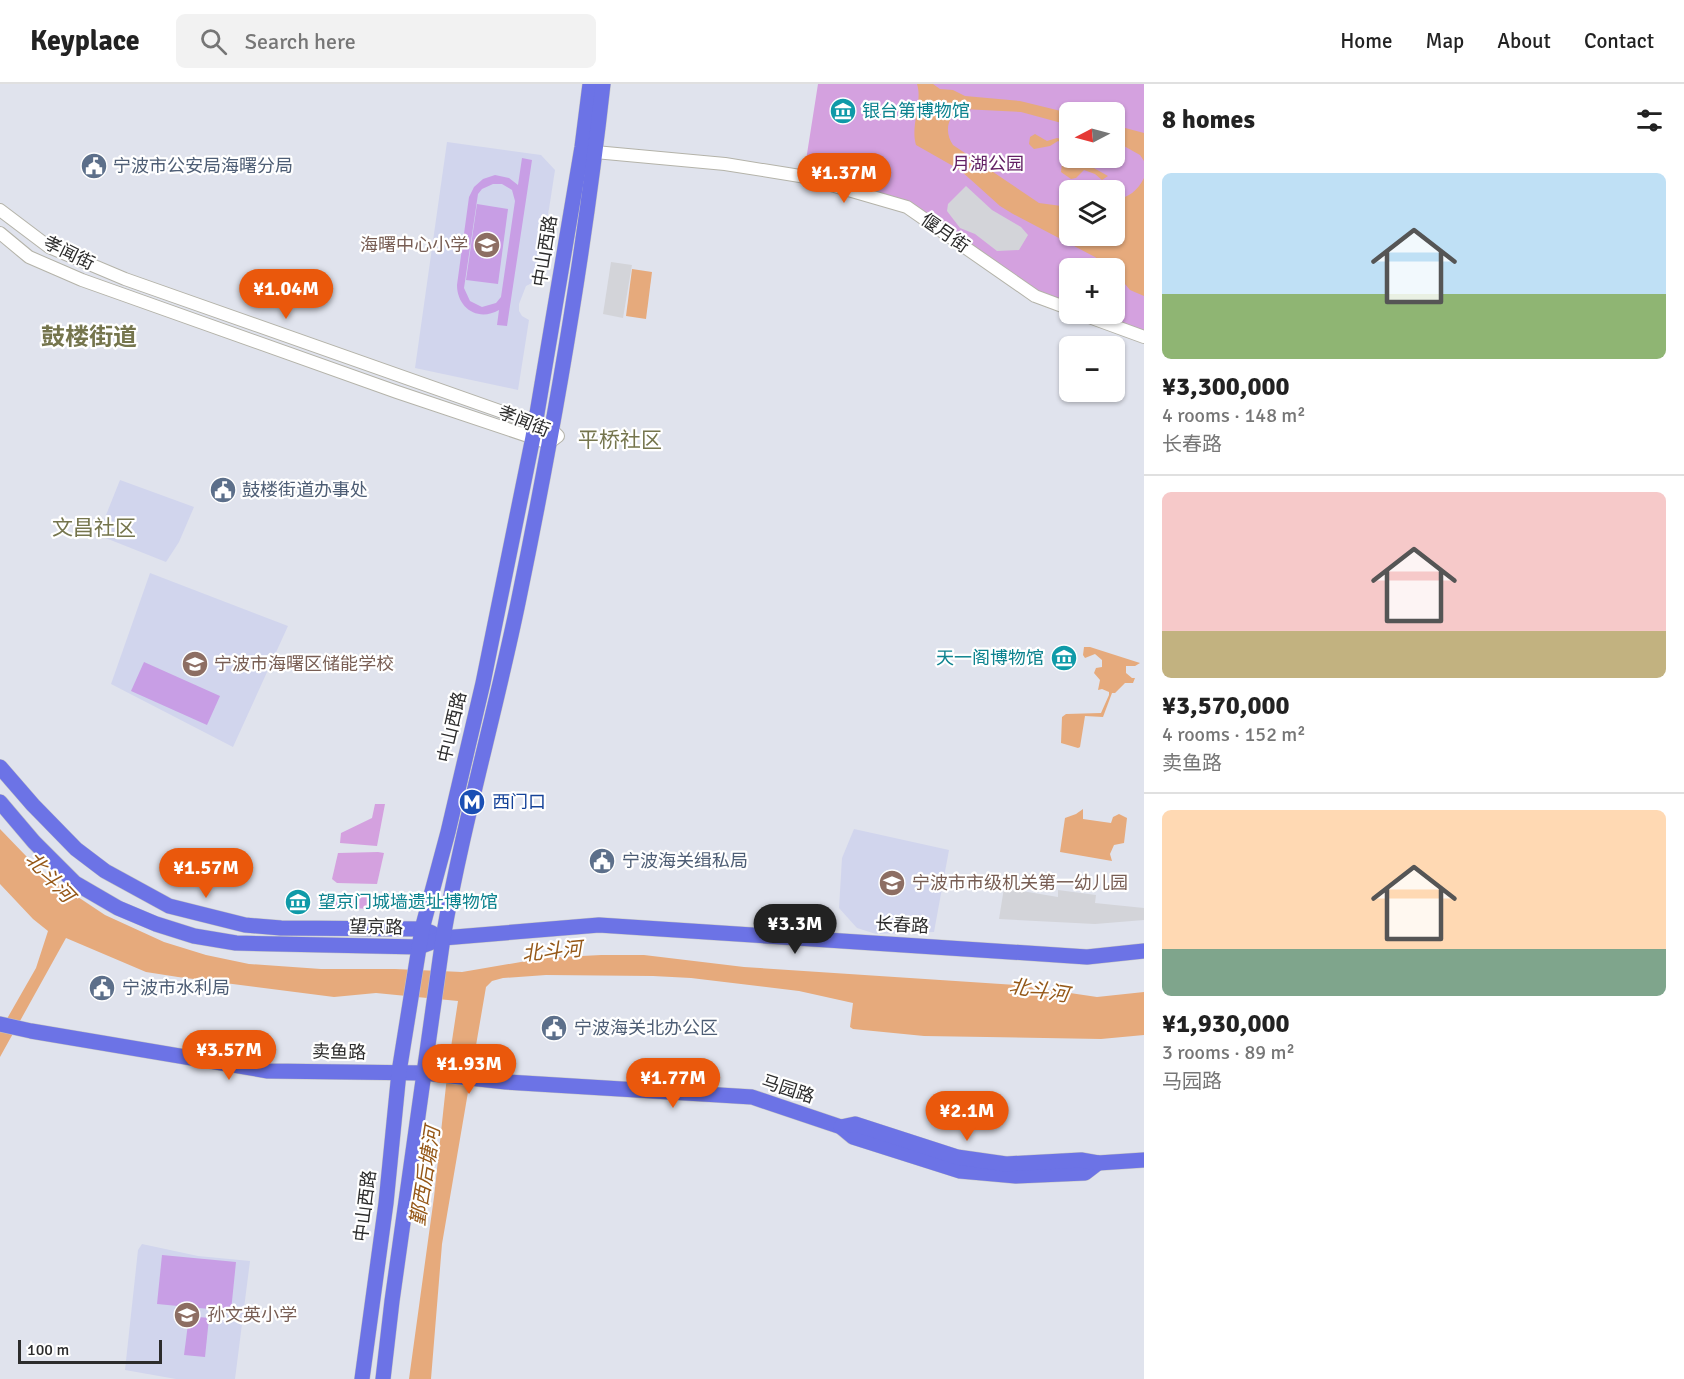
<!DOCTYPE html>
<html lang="en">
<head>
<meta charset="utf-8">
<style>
	:root { --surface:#fff; --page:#f2f2f2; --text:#222; --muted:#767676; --line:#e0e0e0; --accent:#ea580c }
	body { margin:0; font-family:Signika,"Noto Sans SC",sans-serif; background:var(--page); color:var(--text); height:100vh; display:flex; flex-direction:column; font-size:22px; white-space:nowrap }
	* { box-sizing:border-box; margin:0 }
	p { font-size:20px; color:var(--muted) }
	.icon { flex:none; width:33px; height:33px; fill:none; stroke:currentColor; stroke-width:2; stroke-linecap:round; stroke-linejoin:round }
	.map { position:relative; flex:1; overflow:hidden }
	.drawer { display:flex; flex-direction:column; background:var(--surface); width:540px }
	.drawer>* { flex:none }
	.needle { width:39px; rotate:264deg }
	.controls { position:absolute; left:1059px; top:18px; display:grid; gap:12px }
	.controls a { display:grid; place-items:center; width:66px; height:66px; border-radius:9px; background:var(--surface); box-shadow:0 2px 4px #0004; font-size:30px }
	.scale { position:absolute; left:18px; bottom:15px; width:144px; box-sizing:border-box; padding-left:6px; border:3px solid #2c2c2c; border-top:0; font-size:16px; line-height:21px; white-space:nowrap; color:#2c2c2c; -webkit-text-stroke:4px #fff; paint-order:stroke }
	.price { position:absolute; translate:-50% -51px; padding:0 14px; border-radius:21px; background:var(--accent); color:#fff; font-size:20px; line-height:39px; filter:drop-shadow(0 2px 3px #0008) }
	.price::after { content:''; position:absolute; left:50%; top:36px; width:18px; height:14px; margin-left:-9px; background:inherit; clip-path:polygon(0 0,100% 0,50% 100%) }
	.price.selected { background:#222; color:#fff }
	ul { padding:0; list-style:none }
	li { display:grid; align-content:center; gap:12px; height:318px; padding:0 18px }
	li+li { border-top:2px solid var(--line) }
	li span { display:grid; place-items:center; height:186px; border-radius:9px; color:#555 }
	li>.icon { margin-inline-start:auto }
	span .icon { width:108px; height:108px; fill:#fffc; stroke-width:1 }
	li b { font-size:26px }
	h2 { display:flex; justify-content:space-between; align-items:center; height:72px; padding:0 18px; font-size:26px }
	header { display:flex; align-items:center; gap:36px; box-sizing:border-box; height:84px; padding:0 30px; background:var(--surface); border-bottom:2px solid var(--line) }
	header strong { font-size:28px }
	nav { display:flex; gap:33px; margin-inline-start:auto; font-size:21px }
	.search { width:420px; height:54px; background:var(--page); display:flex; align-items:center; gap:15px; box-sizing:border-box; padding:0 21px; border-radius:9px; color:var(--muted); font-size:22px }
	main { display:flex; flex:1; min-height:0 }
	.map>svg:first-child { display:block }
	.education { fill:#d1d5ed }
	.green { fill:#d4a1df; fill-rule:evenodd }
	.pitch { fill:#c89ee5; fill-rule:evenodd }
	.plaza { fill:#d3d4d9 }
	.water { fill:#e6aa7c }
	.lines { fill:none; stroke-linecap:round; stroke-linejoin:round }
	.minor-casing { stroke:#b4b3a9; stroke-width:14 }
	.major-casing { stroke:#c4c4c4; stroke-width:16 }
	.minor { stroke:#fff; stroke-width:12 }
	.major { stroke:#6c73e6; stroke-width:15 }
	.labels { text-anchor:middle; stroke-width:4.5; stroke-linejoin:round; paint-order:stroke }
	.culture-label { font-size:18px; fill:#0d838f; stroke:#fff; text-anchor:start }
	.park-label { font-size:18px; fill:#632165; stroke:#fff }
	.service-label { font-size:18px; fill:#4e5e75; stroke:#fff; text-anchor:start }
	.street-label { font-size:18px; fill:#2c2c2c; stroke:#fff }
	.education-label { font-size:18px; fill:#785e54; stroke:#fff; text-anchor:start }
	.transit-label { font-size:18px; fill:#164399; stroke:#fff; text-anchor:start }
	.water-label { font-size:20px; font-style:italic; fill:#955818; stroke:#fff }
	.quarter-label { font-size:21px; fill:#75754d; stroke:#fff }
	.district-label { font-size:24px; font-weight:bold; fill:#75754d; stroke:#fff }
</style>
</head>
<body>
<header>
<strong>Keyplace</strong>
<div class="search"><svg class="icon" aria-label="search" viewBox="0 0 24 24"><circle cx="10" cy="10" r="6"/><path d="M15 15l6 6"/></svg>Search here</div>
<nav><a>Home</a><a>Map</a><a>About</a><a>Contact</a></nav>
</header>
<main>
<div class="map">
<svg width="1144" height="1295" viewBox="0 0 1144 1295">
	<rect width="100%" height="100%" fill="#e0e3ed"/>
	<g class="education">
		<path d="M447,58L541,71L555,86L549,125L534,198L526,202L519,220V227L522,232L529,236L518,306L415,284Z"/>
		<path d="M120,396L194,423L179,458L166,478L98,451Z"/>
		<path d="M150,489L288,542L233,663L111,600Z"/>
		<path d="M854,745L949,766L934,848L876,850L857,844L839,824L842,774Z"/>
		<path d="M142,1160L198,1172L250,1177L235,1295H176L125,1286L138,1166Z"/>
	</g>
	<g class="green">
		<path d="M818,0H1144V247L1090,230H1114V184H1070L1069,223L1036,209L908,122L804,89ZM1070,28H1114V74H1070ZM1070,106H1114V152H1070Z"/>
		<path d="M375,720H385L377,762L340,759L341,749L372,734Z"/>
		<path d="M378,768L384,769L377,800L337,799L332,795L338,769Z"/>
		<path d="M365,808L375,811L372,825L327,823L328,816Z"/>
	</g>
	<g class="pitch">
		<path d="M522,74L532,76L507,242L497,241L499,226C478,238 457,224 457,201L469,113L474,103L483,95L495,91L509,94L518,101ZM493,100H502L512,106L515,117L501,213L496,219L482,223L470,217L464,204L478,110L482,105Z"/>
		<path d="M477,120L508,125L498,200L466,196Z"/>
		<path d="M144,578L220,612L207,641L131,607Z"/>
		<path d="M162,1171L236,1178L231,1227L157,1220Z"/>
		<path d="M189,1232L209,1234L205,1273L184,1271Z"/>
	</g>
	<g class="plaza">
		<path d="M966,102L992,126L1021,143L1028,151L1019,166L997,167L975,150L960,144L947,127L948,120Z"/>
		<path d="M611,178L632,181L623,234L603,230Z"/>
		<path d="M1004,804L1058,813V806L1096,811L1095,819L1144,824V836L1095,840L999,835Z"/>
	</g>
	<g class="water">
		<path d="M917,0H933L940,5L953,6L965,12L1020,17L1069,29V41L1021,28L962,25C947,31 944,48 953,61L1039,119L1069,123L1070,152H1114L1115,117C1129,112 1137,108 1144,94V212L1130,206L1115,188L1114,184H1111L1095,173L1013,130L1000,122L960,86L916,61C910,41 923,18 917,0Z"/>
		<path d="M1114,41L1144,49V77L1140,71L1115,57Z"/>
		<path d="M1035,50L1047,57L1057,54L1069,57L1070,74H1080L1085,79L1108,92L1102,96L1095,90L1084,86L1076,94L1071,95L1061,88L1062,79L1067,76L1069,70L1066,61L1058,57L1050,62L1034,65L1029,60L1030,53Z"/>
		<path d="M632,185L652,188L646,235L626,232Z"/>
		<path d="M1084,563H1090L1140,579L1135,582H1126V589L1132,594H1135L1133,599H1125L1115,609H1112L1103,633L1085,632L1080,663L1078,664L1061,659L1062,633L1066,630L1101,629L1109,611V608L1102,605L1098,606L1100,596L1094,589L1096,584L1102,583V576L1095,570L1085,574L1083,571Z"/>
		<path d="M1083,725V735L1111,739L1113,733L1119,730L1127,734L1124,759L1114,761L1110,770L1112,777L1060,768L1065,734L1076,730Z"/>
		<path d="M0,745L27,773L54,797L105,831L164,858L206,871L249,880L321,885H395L462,888L544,874L601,871H644L744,883L1016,901L1097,913L1144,908V951L1101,955L924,952L853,945L850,943L853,919L799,907L691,894L653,892L546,891L503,894L492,897L486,903L442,1160L431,1295H409L434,1113L448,983L458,917L376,909L334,913L178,893L146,888L66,854L0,973V947L36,884L48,847L33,835L0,800Z"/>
	</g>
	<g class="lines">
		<defs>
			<g id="minor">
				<path d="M595,68L725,80L800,92L907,123L1035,212L1070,225"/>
				<path d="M0,126L49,163L125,195L551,345L558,352L549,359L397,308L82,196L29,173L0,149"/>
				<path d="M1081,230L1144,253"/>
			</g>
			<g id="major">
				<path d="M0,683L33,721L76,765L105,787L169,822L245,841L281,844L422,845L432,849"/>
				<path d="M0,718L34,758L75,799L118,824L156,840L194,852L236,859L419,863L443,854L599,841L1087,873L1144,867"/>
				<path d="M0,940L31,947L268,987L424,989L506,998L752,1013L841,1043L853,1053L960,1087L1016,1092L1085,1089L1098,1079"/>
				<path d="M841,1043L855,1040L957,1073L1006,1080L1081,1076L1098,1079L1144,1076"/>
				<path d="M362,1295L386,1119L399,988L422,845L448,748L483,599L533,353L582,63L590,0"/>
				<path d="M383,1295L392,1217L443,854C463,739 496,627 519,514C554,344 584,172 603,0"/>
			</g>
		</defs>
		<use href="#minor" class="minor-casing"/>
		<use href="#major" class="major-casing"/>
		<use href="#minor" class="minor"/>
		<use href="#major" class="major"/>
	</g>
	<defs>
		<symbol id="museum-disc" viewBox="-11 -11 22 22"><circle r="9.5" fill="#0f9aa8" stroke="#fff"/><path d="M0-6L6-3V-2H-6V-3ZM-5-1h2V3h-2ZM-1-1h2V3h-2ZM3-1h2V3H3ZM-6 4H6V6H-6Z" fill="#fff"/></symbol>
		<symbol id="civic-disc" viewBox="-11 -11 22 22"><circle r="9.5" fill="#5c6f8a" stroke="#fff"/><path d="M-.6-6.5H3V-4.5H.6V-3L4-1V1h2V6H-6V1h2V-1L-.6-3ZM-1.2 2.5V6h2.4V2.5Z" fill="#fff"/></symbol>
		<symbol id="school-disc" viewBox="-11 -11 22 22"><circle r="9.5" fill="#8d6e63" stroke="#fff"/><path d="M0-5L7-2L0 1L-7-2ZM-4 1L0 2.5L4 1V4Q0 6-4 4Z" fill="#fff"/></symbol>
		<symbol id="metro-disc" viewBox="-11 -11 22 22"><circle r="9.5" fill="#1a4fb4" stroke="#fff"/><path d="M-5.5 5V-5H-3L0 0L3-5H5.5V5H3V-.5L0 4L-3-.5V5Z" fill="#fff"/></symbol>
	</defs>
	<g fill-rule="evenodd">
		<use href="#museum-disc" x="828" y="12" width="30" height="30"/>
		<use href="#civic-disc" x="79" y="67" width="30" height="30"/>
		<use href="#school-disc" x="472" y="146" width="30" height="30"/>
		<use href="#civic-disc" x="208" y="391" width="30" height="30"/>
		<use href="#museum-disc" x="1049" y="559" width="30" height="30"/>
		<use href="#school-disc" x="180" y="565" width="30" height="30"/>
		<use href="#metro-disc" x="457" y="703" width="30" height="30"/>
		<use href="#civic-disc" x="587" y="762" width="30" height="30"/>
		<use href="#school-disc" x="877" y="784" width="30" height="30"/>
		<use href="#museum-disc" x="283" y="803" width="30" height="30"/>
		<use href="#civic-disc" x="87" y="889" width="30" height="30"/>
		<use href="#civic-disc" x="539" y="929" width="30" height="30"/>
		<use href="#school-disc" x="172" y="1216" width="30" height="30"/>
	</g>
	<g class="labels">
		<g class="culture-label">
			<text x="862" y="33">银台第博物馆</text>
			<text x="1044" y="580" text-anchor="end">天一阁博物馆</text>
			<text x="318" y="824">望京门城墙遗址博物馆</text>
		</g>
		<g class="park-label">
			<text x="988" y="86">月湖公园</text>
		</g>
		<g class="service-label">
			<text x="113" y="88">宁波市公安局海曙分局</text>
			<text x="242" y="412">鼓楼街道办事处</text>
			<text x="622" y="783">宁波海关缉私局</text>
			<text x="122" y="910">宁波市水利局</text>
			<text x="574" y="950">宁波海关北办公区</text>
		</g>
		<g class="street-label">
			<text transform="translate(945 149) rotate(35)" y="6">偃月街</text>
			<text transform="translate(545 167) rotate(-81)" y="6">中山西路</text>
			<text transform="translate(69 169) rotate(26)" y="6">孝闻街</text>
			<text transform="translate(524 337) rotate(22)" y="6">孝闻街</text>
			<text transform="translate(452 643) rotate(-77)" y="6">中山西路</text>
			<text transform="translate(902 841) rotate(3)" y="6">长春路</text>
			<text transform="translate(376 843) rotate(1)" y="6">望京路</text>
			<text transform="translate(339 968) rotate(1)" y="6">卖鱼路</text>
			<text transform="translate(788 1005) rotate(18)" y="6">马园路</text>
			<text transform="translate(365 1122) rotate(-83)" y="6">中山西路</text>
		</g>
		<g class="education-label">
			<text x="468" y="167" text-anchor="end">海曙中心小学</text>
			<text x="214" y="586">宁波市海曙区储能学校</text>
			<text x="912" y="805">宁波市市级机关第一幼儿园</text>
			<text x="207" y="1237">孙文英小学</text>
		</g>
		<g class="transit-label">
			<text x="492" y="724">西门口</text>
		</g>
		<g class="water-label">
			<text transform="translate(50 793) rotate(47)" y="7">北斗河</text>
			<text transform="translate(552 867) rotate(-5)" y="7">北斗河</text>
			<text transform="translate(1039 906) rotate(9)" y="7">北斗河</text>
			<text transform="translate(425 1092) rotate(-81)" y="7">鄞西后塘河</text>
		</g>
		<g class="quarter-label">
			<text x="620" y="363">平桥社区</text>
			<text x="94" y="451">文昌社区</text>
		</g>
		<g class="district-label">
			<text x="89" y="261">鼓楼街道</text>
		</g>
	</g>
</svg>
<div class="controls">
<a><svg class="needle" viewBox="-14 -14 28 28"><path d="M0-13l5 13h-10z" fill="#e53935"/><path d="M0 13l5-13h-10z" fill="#767676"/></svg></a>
<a><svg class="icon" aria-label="layers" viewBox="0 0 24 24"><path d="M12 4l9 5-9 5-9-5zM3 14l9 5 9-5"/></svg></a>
<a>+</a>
<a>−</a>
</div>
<div class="scale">100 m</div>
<b class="price" style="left:844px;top:120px">¥1.37M</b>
<b class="price" style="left:286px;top:236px">¥1.04M</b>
<b class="price" style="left:206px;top:815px">¥1.57M</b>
<b class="price selected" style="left:795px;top:871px">¥3.3M</b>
<b class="price" style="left:229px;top:997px">¥3.57M</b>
<b class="price" style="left:469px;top:1011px">¥1.93M</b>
<b class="price" style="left:673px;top:1025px">¥1.77M</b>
<b class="price" style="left:967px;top:1058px">¥2.1M</b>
</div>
<section class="drawer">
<h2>8 homes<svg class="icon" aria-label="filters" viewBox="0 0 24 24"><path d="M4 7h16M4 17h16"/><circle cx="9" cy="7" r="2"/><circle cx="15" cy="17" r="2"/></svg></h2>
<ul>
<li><span style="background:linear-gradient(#bfe0f5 65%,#8fb573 0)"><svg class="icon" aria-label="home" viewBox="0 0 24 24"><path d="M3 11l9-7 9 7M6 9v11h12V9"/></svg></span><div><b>¥3,300,000</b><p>4 rooms · 148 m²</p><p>长春路</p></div></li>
<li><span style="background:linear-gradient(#f6c9c9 75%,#c2b280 0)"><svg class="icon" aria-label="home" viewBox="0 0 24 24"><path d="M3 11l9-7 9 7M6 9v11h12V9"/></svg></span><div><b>¥3,570,000</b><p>4 rooms · 152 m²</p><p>卖鱼路</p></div></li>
<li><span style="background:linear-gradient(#ffd9b3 75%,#7fa58c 0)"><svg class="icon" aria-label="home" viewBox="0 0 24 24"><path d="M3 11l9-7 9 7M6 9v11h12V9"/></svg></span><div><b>¥1,930,000</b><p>3 rooms · 89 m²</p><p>马园路</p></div></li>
</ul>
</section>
</main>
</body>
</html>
